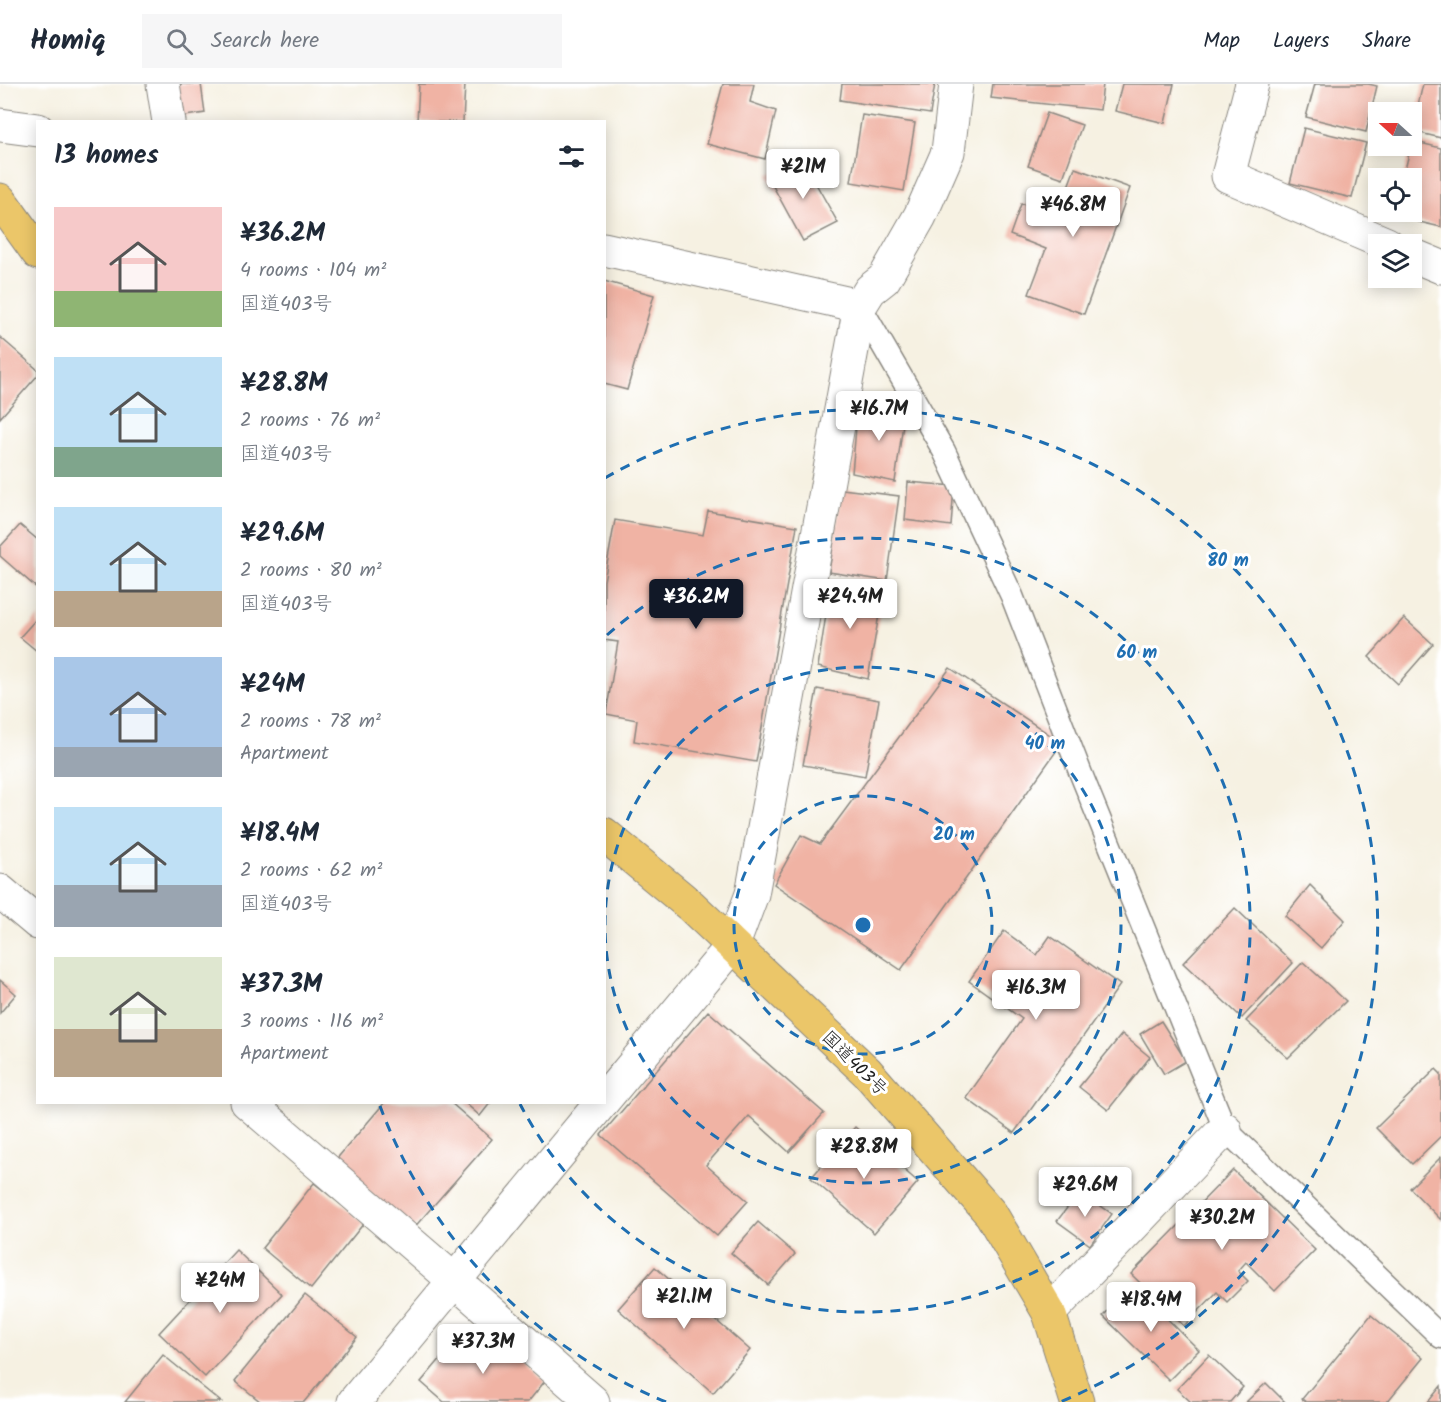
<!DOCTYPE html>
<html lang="en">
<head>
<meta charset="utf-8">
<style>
	:root { --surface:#fff; --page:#f6f6f7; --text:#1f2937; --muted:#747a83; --line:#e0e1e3; --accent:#111827 }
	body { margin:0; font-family:Kalam,"Klee One",sans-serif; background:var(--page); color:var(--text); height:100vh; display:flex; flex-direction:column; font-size:22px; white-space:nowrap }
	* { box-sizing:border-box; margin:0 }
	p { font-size:20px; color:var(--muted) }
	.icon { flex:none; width:33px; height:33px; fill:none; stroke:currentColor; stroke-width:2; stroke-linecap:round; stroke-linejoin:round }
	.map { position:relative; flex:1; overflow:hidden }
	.details { position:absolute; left:36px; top:36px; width:570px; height:984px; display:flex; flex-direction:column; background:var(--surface); border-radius:0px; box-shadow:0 3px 15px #0003 }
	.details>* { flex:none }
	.needle { width:39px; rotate:291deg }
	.fabs { position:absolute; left:1368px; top:18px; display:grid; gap:12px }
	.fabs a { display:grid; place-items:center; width:54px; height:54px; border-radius:0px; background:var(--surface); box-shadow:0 3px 15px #0003; font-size:30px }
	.price { position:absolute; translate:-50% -51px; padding:0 14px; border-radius:6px; background:#fff; color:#222; font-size:20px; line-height:39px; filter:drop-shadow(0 2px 3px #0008) }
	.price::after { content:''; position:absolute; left:50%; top:36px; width:18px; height:14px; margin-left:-9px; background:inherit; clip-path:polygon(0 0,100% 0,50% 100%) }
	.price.active { background:var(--accent); color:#fff }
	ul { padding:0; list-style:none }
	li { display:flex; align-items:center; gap:18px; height:150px; padding:0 18px }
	li span { display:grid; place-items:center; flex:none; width:168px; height:120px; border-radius:0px; color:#555 }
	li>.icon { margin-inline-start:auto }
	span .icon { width:72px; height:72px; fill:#fffc; stroke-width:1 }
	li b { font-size:26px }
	h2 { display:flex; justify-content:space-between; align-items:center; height:72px; padding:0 18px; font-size:26px }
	header { display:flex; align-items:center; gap:36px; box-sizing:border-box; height:84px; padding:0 30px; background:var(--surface); border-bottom:2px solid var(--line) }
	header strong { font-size:28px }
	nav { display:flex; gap:33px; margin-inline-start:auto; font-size:21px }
	.search { width:420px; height:54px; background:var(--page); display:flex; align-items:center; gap:15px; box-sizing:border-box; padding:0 21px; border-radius:0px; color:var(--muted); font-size:22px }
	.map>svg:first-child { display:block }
	.building { fill:#f0b3a4 }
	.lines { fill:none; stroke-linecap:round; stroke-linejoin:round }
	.lane-casing { stroke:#89867f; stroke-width:25 }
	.street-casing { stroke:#89867f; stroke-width:35 }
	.highway-casing { stroke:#89867f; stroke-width:35 }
	.lane { stroke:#fff; stroke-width:22 }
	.street { stroke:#fff; stroke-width:33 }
	.highway { stroke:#ebc669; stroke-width:33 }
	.ring { fill:none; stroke:#1f6fb2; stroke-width:3; stroke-dasharray:10 8 }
	.labels { text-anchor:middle; stroke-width:6; stroke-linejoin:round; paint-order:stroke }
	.street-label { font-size:18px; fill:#1c1c1c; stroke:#fff }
	.centre { fill:#1f6fb2; stroke:#fff; stroke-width:3 }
	.ring-label { font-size:18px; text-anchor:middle; font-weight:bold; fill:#1f6fb2; stroke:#fff; stroke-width:6; stroke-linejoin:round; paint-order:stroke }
</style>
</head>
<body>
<header>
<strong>Homiq</strong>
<div class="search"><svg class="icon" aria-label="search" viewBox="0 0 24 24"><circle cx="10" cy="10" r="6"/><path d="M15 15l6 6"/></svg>Search here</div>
<nav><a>Map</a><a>Layers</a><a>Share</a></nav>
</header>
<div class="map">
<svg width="1441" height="1318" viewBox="0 0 1441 1318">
	<rect width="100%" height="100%" fill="#fff"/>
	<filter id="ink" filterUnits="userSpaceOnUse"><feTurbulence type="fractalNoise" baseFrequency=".0167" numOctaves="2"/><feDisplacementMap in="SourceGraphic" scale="12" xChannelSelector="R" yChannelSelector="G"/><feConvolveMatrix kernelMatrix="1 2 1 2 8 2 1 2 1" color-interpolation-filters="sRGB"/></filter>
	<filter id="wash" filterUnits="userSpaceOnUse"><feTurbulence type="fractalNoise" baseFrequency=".008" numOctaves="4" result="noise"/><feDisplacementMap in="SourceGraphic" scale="24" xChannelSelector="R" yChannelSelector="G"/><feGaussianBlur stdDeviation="1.35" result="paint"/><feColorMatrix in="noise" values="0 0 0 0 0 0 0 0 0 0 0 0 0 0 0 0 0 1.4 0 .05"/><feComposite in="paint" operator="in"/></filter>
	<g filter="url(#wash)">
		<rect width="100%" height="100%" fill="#f6f1e2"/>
		<g id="blocks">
			<g class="building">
				<path d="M174,0H201L205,29L179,33Z"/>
				<path d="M419,0H465L463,38H417Z"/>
				<path d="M723,0H754L750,18L776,27L765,75L707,60Z"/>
				<path d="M842,0H935L930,30L840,16Z"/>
				<path d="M993,0H1103L1100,26L991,14Z"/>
				<path d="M1122,0H1174L1165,39L1115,27Z"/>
				<path d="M1315,0H1368L1377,2L1366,48L1306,33Z"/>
				<path d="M1423,0H1441V54L1412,47Z"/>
				<path d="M1047,29L1082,41L1063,94L1028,82Z"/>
				<path d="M862,31L915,39L904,107L851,98Z"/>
				<path d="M1304,44L1366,59L1352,114L1290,99Z"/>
				<path d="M1412,57L1441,64V143L1393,132L1395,128H1412V94H1403Z"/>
				<path d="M802,75L838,139L803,157L767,91Z"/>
				<path d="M1075,84L1130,104L1084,230L1029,210L1046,165L1010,151L1021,120L1060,124Z"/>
				<path d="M604,197L654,211L627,306L604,300Z"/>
				<path d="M0,253L38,286V291L0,334Z"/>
				<path d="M878,316L906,318L895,398L852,389L857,333L878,334Z"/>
				<path d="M908,398L954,402L951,442L905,436Z"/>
				<path d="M842,405L899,412L887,497L829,488Z"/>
				<path d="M708,427L797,442L756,678L634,657L637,636L606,630L618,558L604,556V497L615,436L703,451Z"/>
				<path d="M20,441L38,456V505L0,472V463Z"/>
				<path d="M831,498L883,507L868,595L818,583Z"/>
				<path d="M38,533V568L20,553Z"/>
				<path d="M1404,534L1433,560L1398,600L1369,573Z"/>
				<path d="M950,584L1062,659L901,886L774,800L801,751L820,760Z"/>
				<path d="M817,605L879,616L865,692L803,681Z"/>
				<path d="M1310,801L1345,836L1321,864L1285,832Z"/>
				<path d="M1235,824L1293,879L1242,934L1183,879Z"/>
				<path d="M1004,847L1037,871L1050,852L1120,901L1014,1049L966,1014L1022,935L969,897Z"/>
				<path d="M1303,878L1346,917L1288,974L1246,937Z"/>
				<path d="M0,896L16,910L0,929Z"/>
				<path d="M708,927L824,1029L789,1068L749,1032L706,1081L748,1117L717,1152L601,1051Z"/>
				<path d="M1161,937L1186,977L1164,990L1140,950Z"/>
				<path d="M1122,950L1150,973L1108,1026L1079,1003Z"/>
				<path d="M1436,985L1441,990V1052L1412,1080L1376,1044Z"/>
				<path d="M385,1018H450L492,1055L412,1146L334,1078Z"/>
				<path d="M464,1018H491L480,1032Z"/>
				<path d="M855,1043L918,1098L874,1149L811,1094Z"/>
				<path d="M1441,1073V1136L1410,1104Z"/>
				<path d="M1233,1086L1315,1166L1275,1207L1246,1178L1238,1187L1248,1197L1227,1218L1217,1208L1184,1242L1131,1190Z"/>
				<path d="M314,1099L364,1139L311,1205L262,1164Z"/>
				<path d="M1080,1107L1112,1130L1090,1161L1057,1137Z"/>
				<path d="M758,1138L795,1170L768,1201L731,1169Z"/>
				<path d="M236,1166L282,1210L205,1293L159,1249Z"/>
				<path d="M655,1183L750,1266L713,1309L618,1225Z"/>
				<path d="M1133,1201L1199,1266L1169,1296L1103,1232Z"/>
				<path d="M305,1211L357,1253L304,1318H261L235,1297Z"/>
				<path d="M1371,1231L1423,1274L1387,1318H1306L1302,1315Z"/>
				<path d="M485,1247L545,1297L528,1318H444L421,1298L453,1260L465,1271Z"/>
				<path d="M163,1271L221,1318H125Z"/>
				<path d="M1209,1271L1243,1303L1230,1318H1191L1177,1305Z"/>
				<path d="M1266,1299L1285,1318H1246Z"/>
				<path d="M1441,1302V1318H1428Z"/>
			</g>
		</g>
	</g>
	<g filter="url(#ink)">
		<use href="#blocks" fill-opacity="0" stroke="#89867f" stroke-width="1.5"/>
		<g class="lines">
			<defs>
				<path id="lane" d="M860,222L944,367L1012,512L1081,690L1225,1045L1441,1253"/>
				<g id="street">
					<path d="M163,0L169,38"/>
					<path d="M1252,0L1228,92L1387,160"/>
					<path d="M0,41L38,46"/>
					<path d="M604,165L860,222"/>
					<path d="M1412,171L1441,183"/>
					<path d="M0,807L38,839"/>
					<path d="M604,1016L733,861L752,810L860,222L870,206L884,195L920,132L948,68L956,0"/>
					<path d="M247,1018L455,1197L593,1318"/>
					<path d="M1049,1229L1225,1045"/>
					<path d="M354,1318L602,1018"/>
				</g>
				<g id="highway">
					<path d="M0,116L38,169"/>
					<path d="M604,750L691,822L867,988L991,1130L1049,1229L1077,1318"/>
				</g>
			</defs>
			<use href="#lane" class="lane-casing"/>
			<use href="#street" class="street-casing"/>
			<use href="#highway" class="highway-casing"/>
			<use href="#lane" class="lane"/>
			<use href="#street" class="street"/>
			<use href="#highway" class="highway"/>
		</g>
	</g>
	<g class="ring">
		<circle cx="863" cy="841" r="129"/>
		<circle cx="863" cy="841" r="258"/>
		<path d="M607 551A387 387 0 1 1 520 1020"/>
		<path d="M666 1318A516 516 0 0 1 380 1022M605 394A516 516 0 1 1 1060 1318"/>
	</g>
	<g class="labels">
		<g class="street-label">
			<text transform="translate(855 979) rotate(45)" y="6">国道403号</text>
		</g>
	</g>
	<circle cx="863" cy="841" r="9" class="centre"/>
	<g class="ring-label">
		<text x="1228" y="482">80 m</text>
		<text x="1137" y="574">60 m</text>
		<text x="1045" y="665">40 m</text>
		<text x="954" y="756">20 m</text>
	</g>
</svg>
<div class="fabs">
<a><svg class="needle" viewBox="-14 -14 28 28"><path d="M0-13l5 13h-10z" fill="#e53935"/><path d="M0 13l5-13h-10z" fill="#747a83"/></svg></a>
<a><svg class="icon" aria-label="locate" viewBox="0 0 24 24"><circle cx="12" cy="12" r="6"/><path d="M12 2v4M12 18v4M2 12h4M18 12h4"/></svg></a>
<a><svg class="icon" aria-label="layers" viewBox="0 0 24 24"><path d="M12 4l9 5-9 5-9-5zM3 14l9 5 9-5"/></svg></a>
</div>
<b class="price" style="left:803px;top:116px">¥21M</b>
<b class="price" style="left:1073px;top:154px">¥46.8M</b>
<b class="price" style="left:879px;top:358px">¥16.7M</b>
<b class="price active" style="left:696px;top:546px">¥36.2M</b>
<b class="price" style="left:850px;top:546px">¥24.4M</b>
<b class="price" style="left:1036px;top:937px">¥16.3M</b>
<b class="price" style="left:864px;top:1096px">¥28.8M</b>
<b class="price" style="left:1085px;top:1134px">¥29.6M</b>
<b class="price" style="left:1222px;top:1167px">¥30.2M</b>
<b class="price" style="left:220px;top:1230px">¥24M</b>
<b class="price" style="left:684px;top:1246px">¥21.1M</b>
<b class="price" style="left:1151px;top:1249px">¥18.4M</b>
<b class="price" style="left:483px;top:1291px">¥37.3M</b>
<section class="details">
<h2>13 homes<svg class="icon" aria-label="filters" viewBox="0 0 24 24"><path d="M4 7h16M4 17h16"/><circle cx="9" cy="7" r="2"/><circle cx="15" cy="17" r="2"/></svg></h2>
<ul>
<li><span style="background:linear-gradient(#f6c9c9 70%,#8fb573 0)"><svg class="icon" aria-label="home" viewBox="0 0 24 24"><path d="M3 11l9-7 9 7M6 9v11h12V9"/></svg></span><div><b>¥36.2M</b><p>4 rooms · 104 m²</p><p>国道403号</p></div></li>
<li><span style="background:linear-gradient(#bfe0f5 75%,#7fa58c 0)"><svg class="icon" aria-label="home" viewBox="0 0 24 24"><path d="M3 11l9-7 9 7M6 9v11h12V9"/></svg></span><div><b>¥28.8M</b><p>2 rooms · 76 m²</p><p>国道403号</p></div></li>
<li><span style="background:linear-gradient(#bfe0f5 70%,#b9a48a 0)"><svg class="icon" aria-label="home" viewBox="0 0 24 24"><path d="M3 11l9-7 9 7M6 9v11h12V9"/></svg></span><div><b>¥29.6M</b><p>2 rooms · 80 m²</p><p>国道403号</p></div></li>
<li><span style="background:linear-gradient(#a9c7e8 75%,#9aa5b1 0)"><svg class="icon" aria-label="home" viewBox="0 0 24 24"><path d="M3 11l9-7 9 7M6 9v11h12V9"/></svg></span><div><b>¥24M</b><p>2 rooms · 78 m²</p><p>Apartment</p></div></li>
<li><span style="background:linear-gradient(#bfe0f5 65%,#9aa5b1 0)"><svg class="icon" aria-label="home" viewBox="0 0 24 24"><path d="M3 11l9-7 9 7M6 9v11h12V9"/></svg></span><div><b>¥18.4M</b><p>2 rooms · 62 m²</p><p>国道403号</p></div></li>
<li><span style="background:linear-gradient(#dfe7d0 60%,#b9a48a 0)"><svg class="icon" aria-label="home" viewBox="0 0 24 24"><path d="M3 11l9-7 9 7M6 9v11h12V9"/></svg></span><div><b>¥37.3M</b><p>3 rooms · 116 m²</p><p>Apartment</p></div></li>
</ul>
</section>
</div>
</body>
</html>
